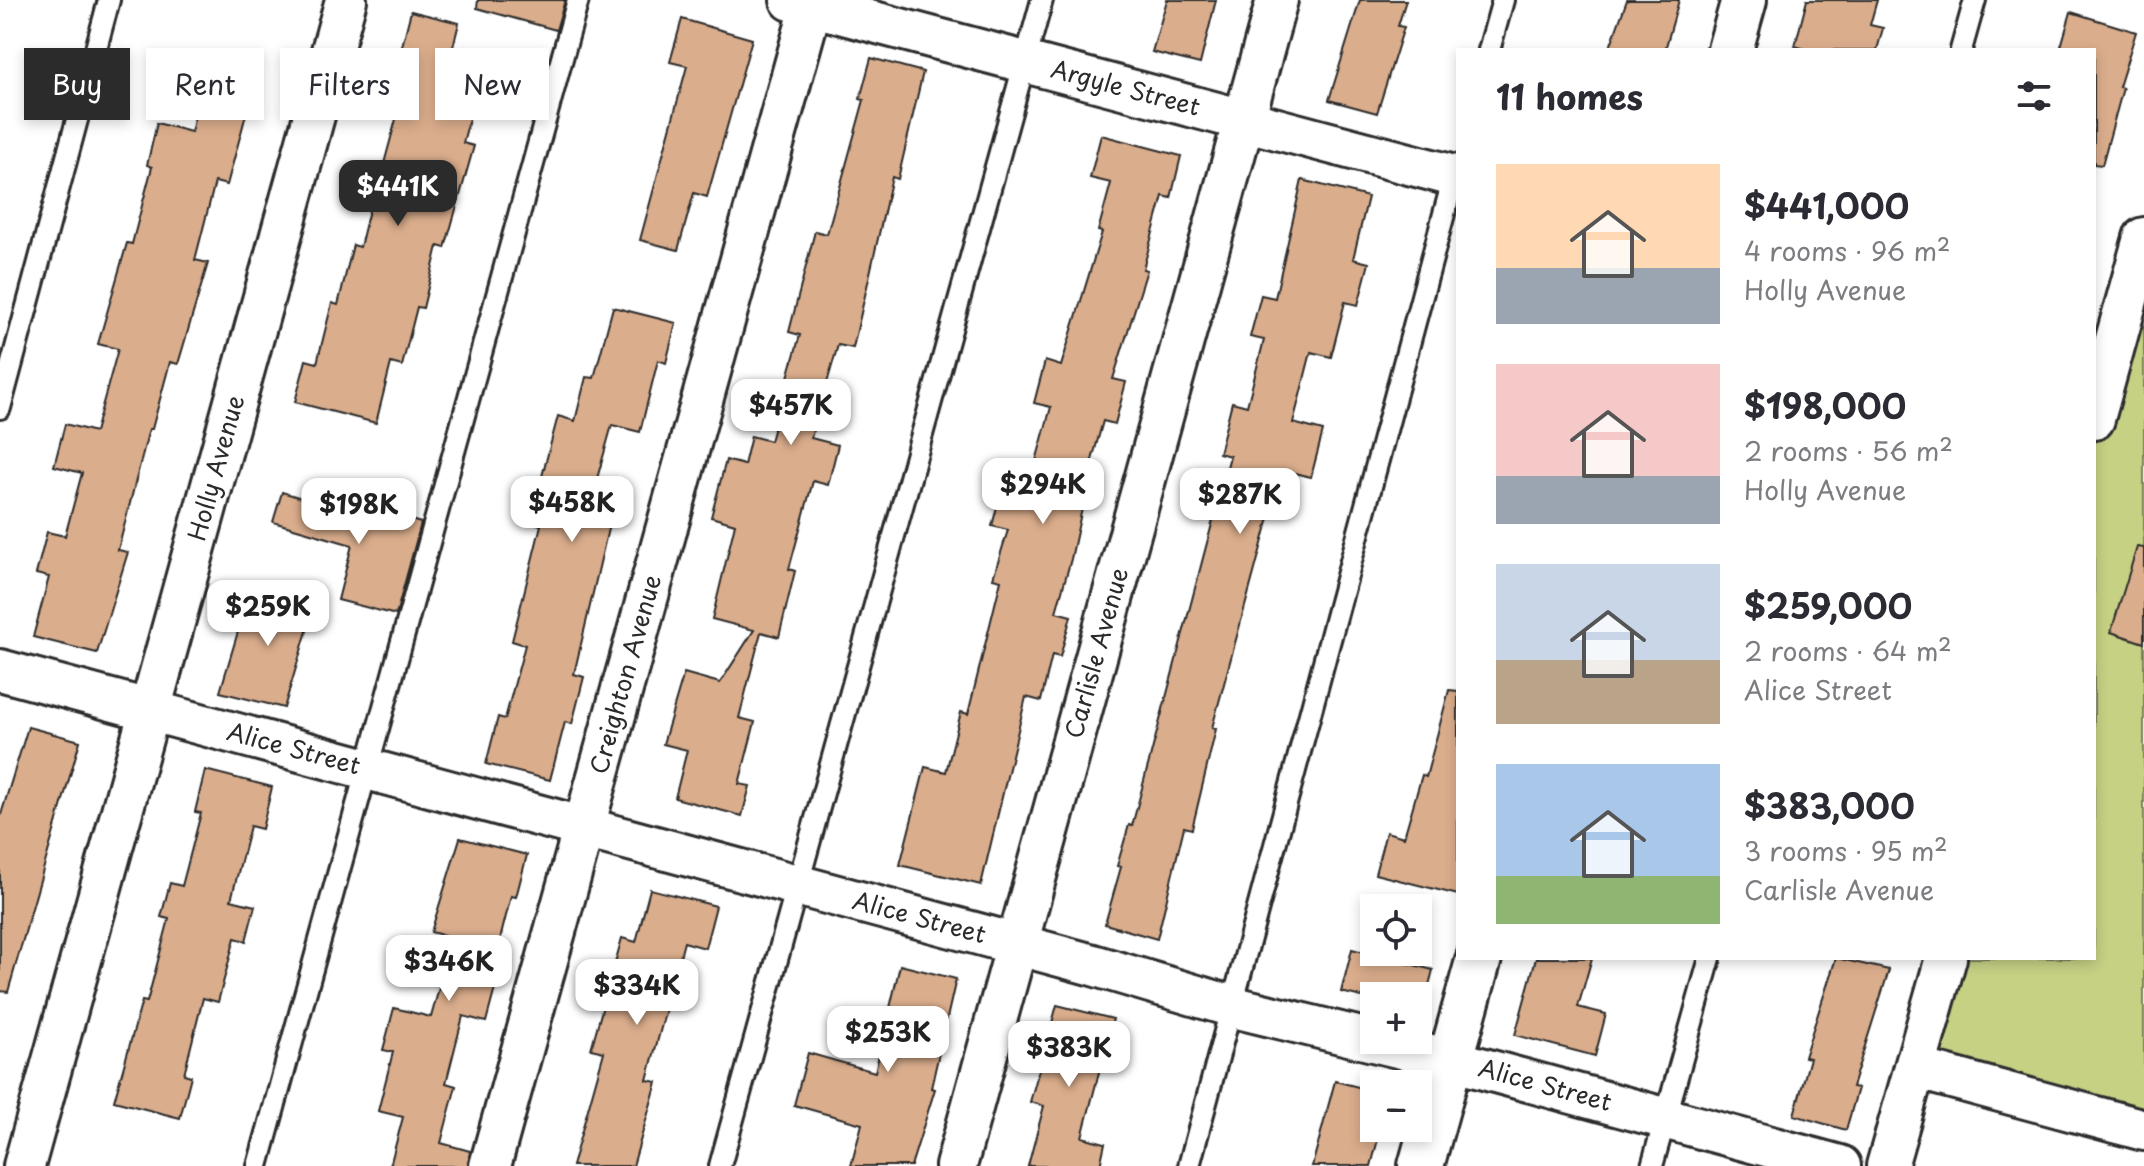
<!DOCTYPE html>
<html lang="en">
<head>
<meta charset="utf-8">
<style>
	:root { --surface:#fff; --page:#f2f2f3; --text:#2b2b33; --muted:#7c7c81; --accent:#2b2b2b }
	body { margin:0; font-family:"Playpen Sans",sans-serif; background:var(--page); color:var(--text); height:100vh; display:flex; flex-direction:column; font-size:30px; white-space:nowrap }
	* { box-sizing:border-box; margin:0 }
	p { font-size:26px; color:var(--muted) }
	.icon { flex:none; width:44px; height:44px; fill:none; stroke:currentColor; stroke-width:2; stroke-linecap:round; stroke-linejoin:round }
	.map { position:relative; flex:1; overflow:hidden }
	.panel { position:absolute; left:1456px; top:48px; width:640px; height:912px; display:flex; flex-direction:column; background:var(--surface); border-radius:0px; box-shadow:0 4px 12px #0003 }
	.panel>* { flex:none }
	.guide { position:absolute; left:24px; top:48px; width:760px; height:72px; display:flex; gap:16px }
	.tools { position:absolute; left:1360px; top:894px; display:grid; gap:16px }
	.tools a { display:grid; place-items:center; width:72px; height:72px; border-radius:0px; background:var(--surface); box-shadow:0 4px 12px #0003; font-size:40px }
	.price { position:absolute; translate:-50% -68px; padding:0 18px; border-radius:16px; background:#fff; color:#222; font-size:26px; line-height:52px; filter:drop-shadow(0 2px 4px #0008) }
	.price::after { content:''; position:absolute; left:50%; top:48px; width:24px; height:18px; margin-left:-12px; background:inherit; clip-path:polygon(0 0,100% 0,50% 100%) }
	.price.on { background:var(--accent); color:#fff }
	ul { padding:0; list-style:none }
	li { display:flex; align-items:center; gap:24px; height:200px; padding:0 40px }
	li span { display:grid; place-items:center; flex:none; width:224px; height:160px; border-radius:0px; color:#555 }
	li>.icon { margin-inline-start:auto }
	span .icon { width:96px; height:96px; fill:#fffc; stroke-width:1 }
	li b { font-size:34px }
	h2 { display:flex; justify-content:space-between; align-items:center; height:96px; padding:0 40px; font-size:34px }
	.tag { padding:0 28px; border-radius:0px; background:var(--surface); box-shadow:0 4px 12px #0003; font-size:28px; line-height:72px }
	.tag.on { background:var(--accent); color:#fff }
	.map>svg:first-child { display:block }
	.green { fill:#c6d184; stroke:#787e58; stroke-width:2 }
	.building { fill:#daad8c; stroke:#2b2b2b; stroke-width:2 }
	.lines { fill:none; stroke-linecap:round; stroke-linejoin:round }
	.service-casing { stroke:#2b2b2b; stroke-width:26 }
	.minor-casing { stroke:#2b2b2b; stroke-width:46 }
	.tertiary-casing { stroke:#2b2b2b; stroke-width:50 }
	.service { stroke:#fff; stroke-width:20 }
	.minor { stroke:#fff; stroke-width:40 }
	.tertiary { stroke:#fff; stroke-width:44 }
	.labels { text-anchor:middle; stroke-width:7; stroke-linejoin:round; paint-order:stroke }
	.street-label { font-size:24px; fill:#2b2b2b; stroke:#fff }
</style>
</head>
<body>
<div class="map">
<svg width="2144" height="1166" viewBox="0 0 2144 1166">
	<rect width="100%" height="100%" fill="#fff"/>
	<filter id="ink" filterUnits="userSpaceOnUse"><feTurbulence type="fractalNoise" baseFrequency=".0125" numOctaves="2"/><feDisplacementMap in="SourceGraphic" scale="16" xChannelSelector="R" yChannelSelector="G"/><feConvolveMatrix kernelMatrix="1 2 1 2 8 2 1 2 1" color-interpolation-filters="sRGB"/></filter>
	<g filter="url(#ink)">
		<path class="green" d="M2144,238V1130L1915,1068L1946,958H2094V419Z"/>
		<g class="building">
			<path d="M478,0H565L556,30L477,8Z"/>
			<path d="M1167,0H1216L1200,64L1152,52Z"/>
			<path d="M1360,0H1406L1398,26L1404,27L1377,113L1329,100Z"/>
			<path d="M1627,0H1679L1665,50H1609Z"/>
			<path d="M1807,0H1877L1870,25L1883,28L1877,50H1809L1795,46Z"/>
			<path d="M411,11L459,23L446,75L478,84L463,143L474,146L445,248L438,246L423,308L417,307L402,366L391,363L376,423L295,402L306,360L317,363L332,303L338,305L353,245L360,247L375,185L378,186L399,108L387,105Z"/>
			<path d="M2071,12L2136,32L2119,87L2123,88L2102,165L2094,164V50H2060Z"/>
			<path d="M682,19L752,39L707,197L694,193L678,250L640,240L687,66L670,62Z"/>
			<path d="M871,58L923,72L898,179L892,177L853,348L838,345L811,438L838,445L828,485L813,481L789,569L795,571L779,637L761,632L739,718L755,722L739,784L750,786L742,816L675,798L687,750L663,744L684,673L720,683L754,630L712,619L735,524L711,517L726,460L744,465L751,436L770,441L800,335L789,332L815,231L827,234L864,100L860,99Z"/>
			<path d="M203,84L251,96L227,185L215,182L195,260L208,263L178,364L170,362L152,429H149L118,550L128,552L97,653L33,637L49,577L36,574L47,532L65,536L82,473L54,466L65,424L95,432L118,349L98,344L127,243L132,244L152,167L147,165L157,123L191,132Z"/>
			<path d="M1101,135L1181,156L1171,198L1163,196L1143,269L1147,270L1113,379L1126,382L1115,424L1103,421L1080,503L1083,504L1071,559L1056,612L1071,616L1060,657L1052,655L1041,701L1026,697L981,885L900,865L925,767L946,772L961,712L968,714L1001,580L993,578L1008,530L992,526L1003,484L1028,490L1051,407L1034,403L1045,361L1061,366L1102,232L1098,231L1111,183L1090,178Z"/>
			<path d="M1302,180L1368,197L1353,259L1369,263L1358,305L1345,302L1331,357L1311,352L1293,423L1323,431L1311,477L1282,470L1212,728L1216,729L1192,829L1184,827L1157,939L1105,924L1121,867L1117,866L1129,825L1132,826L1230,456L1219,453L1232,402L1247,406L1264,340L1250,337L1261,295L1275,298Z"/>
			<path d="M613,307L676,323L666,363L658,360L640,432L612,425L593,493L615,499L574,674L584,677L572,724L565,722L550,780L486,764L498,717L505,719L525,645L512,641L541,525L523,520L534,478L541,480L558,416L575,421L586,377L594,378Z"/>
			<path d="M308,491L421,523L396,615L338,600L352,545L273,522L282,492L305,499Z"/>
			<path d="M2137,547L2144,548V643L2111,632Z"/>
			<path d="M251,588L315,604L284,708L220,692Z"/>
			<path d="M1449,690L1458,691V895L1375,874L1386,832L1404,837L1422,775L1426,777Z"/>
			<path d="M28,727L80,741L8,992L0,991V818Z"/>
			<path d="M205,770L272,787L262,829L250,826L231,900L255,906L246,941L235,938L218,1002L203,998L184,1074L191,1076L180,1118L114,1101L142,1001L147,1002L169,919L161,917L170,883L182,886L201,813L195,812Z"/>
			<path d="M460,838L527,855L516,897L511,896L490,979L497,981L486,1022L463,1016L446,1083L456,1086L441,1143L470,1151L468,1166H390L403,1117L378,1111L393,1052L383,1050L394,1008L431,1017L453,938L431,932Z"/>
			<path d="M650,889L716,906L705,948L684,942L647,1080L657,1082L633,1166H572L604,1052L591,1049L622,938L636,942Z"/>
			<path d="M1352,949L1433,970L1422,1012L1418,1011V996H1374V1000L1341,992Z"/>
			<path d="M1536,958H1592L1578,1007L1606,1014L1595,1056L1515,1035Z"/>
			<path d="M1836,958L1889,970L1852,1087L1858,1088L1846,1130L1794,1115L1810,1058L1804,1057Z"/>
			<path d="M900,965L956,979L931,1088L935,1089L911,1166H851L862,1124L794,1105L808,1053L875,1072Z"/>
			<path d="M1057,1005L1113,1019L1082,1137L1105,1143L1100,1166H1028L1044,1106L1030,1102Z"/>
			<path d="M1335,1081L1374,1091V1128H1381L1371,1166H1312Z"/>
		</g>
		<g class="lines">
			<defs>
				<g id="service">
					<path d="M1489,50L1503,0"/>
					<path d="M1961,50L1975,0"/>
					<path d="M0,408L109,0"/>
					<path d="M258,1166L578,0"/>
					<path d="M720,1166L1042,0"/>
					<path d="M1189,1166L1456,169"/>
					<path d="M1652,1166L1710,958"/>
				</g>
				<g id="minor">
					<path id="s1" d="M791,0L1458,177"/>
					<path d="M2094,419L2144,238"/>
					<path id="s2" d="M0,670L1093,965L1234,1007L1451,1060L1840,1166"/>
					<path d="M1915,1068L2144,1130"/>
					<path id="s3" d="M24,1166L346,0"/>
					<path id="s4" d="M490,1166L813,0"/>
					<path id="s5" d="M956,1166L1277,0"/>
					<path d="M1887,1166L1946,958"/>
				</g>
				<g id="tertiary">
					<path d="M1730,50L1744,0"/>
					<path d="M1421,1166L1479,958"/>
				</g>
			</defs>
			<use href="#service" class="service-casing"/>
			<use href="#minor" class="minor-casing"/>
			<use href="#tertiary" class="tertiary-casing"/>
			<use href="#service" class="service"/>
			<use href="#minor" class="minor"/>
			<use href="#tertiary" class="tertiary"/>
		</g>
	</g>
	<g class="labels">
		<g class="street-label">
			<text dy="8" stroke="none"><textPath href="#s1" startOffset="346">Argyle Street</textPath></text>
			<text dy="8" stroke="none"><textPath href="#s3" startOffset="724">Holly Avenue</textPath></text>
			<text dy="8" stroke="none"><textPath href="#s5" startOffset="532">Carlisle Avenue</textPath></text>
			<text dy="8" stroke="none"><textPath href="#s4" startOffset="510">Creighton Avenue</textPath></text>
			<text dy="8" stroke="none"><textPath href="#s2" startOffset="304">Alice Street</textPath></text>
			<text dy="8" stroke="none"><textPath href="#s2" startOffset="952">Alice Street</textPath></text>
			<text dy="8" stroke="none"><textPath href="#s2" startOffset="1600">Alice Street</textPath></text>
		</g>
	</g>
</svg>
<div class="tools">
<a><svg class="icon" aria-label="locate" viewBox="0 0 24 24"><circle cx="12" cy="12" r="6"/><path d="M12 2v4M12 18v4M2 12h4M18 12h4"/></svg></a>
<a>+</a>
<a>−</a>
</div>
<b class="price on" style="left:398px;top:228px">$441K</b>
<b class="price" style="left:791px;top:447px">$457K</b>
<b class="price" style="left:1043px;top:526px">$294K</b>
<b class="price" style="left:1240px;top:536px">$287K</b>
<b class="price" style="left:572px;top:544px">$458K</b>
<b class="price" style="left:359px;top:546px">$198K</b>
<b class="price" style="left:268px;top:648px">$259K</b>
<b class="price" style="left:449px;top:1003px">$346K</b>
<b class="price" style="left:637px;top:1027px">$334K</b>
<b class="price" style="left:888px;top:1074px">$253K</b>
<b class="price" style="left:1069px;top:1089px">$383K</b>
<div class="guide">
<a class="tag on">Buy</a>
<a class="tag">Rent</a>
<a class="tag">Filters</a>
<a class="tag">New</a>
</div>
<section class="panel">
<h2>11 homes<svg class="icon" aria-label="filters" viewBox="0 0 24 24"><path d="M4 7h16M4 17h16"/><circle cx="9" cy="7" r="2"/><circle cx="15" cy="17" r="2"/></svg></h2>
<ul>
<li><span style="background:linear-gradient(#ffd9b3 65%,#9aa5b1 0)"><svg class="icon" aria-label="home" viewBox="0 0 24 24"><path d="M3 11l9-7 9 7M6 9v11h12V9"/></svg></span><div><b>$441,000</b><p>4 rooms · 96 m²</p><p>Holly Avenue</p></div></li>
<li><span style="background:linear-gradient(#f6c9c9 70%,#9aa5b1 0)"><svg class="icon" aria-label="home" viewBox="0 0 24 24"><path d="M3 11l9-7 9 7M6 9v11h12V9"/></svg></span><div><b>$198,000</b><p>2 rooms · 56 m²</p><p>Holly Avenue</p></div></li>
<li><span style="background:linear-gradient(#c9d6e8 60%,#b9a48a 0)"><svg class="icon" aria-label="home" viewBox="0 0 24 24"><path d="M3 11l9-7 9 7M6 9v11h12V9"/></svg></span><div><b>$259,000</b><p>2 rooms · 64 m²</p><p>Alice Street</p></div></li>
<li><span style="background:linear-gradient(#a9c7e8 70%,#8fb573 0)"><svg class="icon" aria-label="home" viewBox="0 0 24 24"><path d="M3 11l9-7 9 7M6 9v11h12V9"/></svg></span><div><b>$383,000</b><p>3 rooms · 95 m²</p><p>Carlisle Avenue</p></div></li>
</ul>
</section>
</div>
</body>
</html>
